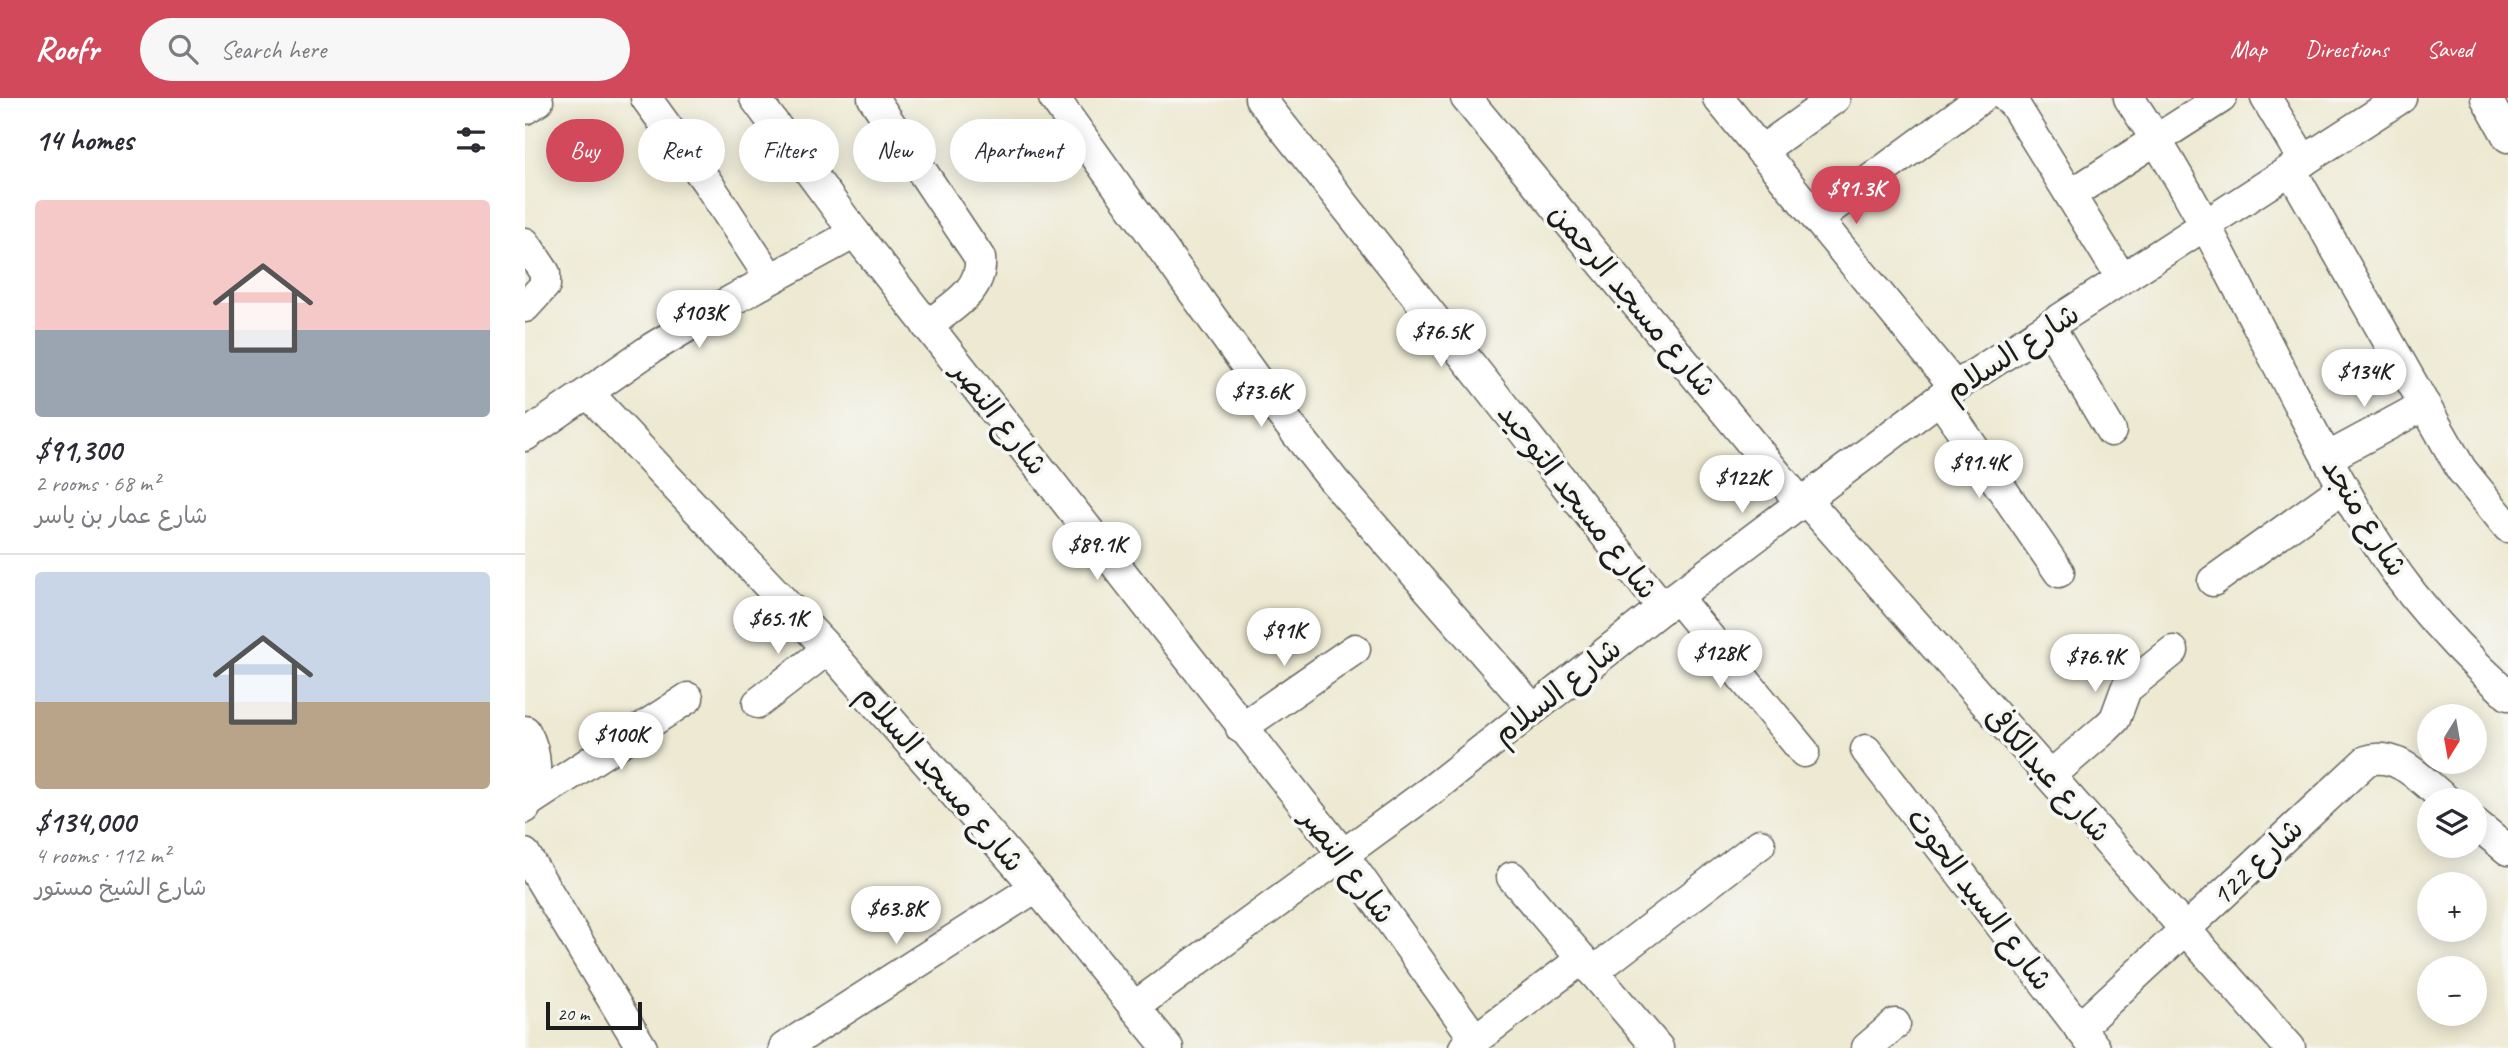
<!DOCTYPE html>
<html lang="en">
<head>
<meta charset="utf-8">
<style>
	:root { --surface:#fff; --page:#f7f7f7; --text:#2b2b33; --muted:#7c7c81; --line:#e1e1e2; --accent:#d1495b }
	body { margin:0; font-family:Caveat,"Playpen Sans Arabic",sans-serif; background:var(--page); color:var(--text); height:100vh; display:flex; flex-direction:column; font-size:26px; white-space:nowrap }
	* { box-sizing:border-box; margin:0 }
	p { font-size:23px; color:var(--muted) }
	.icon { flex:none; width:38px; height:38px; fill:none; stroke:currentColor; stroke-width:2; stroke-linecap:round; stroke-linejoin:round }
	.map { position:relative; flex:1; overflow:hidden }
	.drawer { display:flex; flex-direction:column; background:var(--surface); width:525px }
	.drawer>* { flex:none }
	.guide { position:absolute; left:21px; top:21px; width:665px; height:63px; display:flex; gap:14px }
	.needle { width:46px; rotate:191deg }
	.tools { position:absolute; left:1892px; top:606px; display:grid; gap:14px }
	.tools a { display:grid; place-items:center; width:70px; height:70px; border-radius:50%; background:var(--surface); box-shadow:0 4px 18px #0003; font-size:35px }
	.scale { position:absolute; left:21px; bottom:18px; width:96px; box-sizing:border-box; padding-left:7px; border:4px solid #1c1c1c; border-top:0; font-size:19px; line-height:24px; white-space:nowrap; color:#1c1c1c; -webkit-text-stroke:5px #f6f6f2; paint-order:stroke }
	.price { position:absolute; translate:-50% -60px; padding:0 16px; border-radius:24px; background:#fff; color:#222; font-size:23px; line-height:46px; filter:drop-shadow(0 2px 4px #0008) }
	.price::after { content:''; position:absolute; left:50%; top:42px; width:21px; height:16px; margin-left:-10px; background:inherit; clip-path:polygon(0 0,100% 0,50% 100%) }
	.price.on { background:var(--accent); color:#fff }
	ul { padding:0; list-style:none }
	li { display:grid; align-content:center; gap:14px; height:371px; padding:0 35px }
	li+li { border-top:2px solid var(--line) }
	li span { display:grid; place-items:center; height:217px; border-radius:7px; color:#555 }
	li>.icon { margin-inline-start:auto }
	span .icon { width:126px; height:126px; fill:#fffc; stroke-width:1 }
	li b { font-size:30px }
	h2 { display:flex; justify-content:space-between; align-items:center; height:84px; padding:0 35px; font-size:30px }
	.pill { padding:0 24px; border-radius:32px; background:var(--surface); box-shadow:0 4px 18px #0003; font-size:24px; line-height:63px }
	.pill.on { background:var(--accent); color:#fff }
	header { display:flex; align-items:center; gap:42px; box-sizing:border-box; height:98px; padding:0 35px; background:var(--accent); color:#fff }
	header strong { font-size:33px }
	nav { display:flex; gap:38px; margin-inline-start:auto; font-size:24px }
	.search { width:490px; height:63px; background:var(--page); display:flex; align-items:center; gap:18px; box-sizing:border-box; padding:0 24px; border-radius:38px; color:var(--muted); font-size:26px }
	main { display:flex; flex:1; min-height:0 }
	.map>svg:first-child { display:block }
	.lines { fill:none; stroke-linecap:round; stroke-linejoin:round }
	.street-casing { stroke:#65645c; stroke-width:33 }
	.street { stroke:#fff; stroke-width:30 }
	.labels { text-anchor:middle; stroke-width:7; stroke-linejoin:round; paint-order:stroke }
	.street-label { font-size:30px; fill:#1c1c1c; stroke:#f6f6f2 }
</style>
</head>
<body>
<header>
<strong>Roofr</strong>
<div class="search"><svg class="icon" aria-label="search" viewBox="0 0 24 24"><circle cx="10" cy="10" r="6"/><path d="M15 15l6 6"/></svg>Search here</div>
<nav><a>Map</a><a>Directions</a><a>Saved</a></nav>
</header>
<main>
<section class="drawer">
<h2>14 homes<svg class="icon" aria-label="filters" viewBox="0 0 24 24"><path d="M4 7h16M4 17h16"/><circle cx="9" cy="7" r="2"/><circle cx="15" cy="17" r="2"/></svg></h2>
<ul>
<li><span style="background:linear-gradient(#f6c9c9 60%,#9aa5b1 0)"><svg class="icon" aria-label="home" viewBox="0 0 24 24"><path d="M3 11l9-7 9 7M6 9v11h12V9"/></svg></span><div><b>$91,300</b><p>2 rooms · 68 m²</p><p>شارع عمار بن ياسر</p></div></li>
<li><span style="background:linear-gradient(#c9d6e8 60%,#b9a48a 0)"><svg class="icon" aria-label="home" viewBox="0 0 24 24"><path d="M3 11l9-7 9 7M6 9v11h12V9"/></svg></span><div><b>$134,000</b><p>4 rooms · 112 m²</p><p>شارع الشيخ مستور</p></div></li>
</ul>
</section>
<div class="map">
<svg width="1983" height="950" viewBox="0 0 1983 950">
	<rect width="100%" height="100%" fill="#f6f6f2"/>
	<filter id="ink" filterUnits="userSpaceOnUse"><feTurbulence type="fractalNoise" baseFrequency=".0143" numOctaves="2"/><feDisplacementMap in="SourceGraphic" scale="14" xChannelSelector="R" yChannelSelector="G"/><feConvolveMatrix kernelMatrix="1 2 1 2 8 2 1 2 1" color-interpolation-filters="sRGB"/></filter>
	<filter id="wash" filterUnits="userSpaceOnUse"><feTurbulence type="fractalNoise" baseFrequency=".00686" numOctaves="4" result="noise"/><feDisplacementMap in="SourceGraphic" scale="28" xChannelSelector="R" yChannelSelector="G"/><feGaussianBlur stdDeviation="1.57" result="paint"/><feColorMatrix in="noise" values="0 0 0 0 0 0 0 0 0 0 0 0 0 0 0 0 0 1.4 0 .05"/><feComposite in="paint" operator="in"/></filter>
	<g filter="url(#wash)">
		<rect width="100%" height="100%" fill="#ede9d2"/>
	</g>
	<g filter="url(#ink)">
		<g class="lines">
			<defs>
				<g id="street">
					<path d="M121,0L182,84L245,180"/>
					<path d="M230,0L330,135L817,755L950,941"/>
					<path d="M348,0L455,160C458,193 426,209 402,228"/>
					<path d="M529,0L756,316L809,383L1008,611"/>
					<path d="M735,0L1138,510"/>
					<path d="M941,0L1275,404"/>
					<path d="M1193,0L1430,289"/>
					<path d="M1482,0L1489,6L1597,181"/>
					<path d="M1604,0C1671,99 1722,209 1778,315C1811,377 1845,442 1888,497C1917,533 1949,566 1983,597"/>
					<path d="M1741,0L1779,63"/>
					<path d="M1961,0L1983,39"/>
					<path d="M0,11L13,3"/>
					<path d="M1236,53L1310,0"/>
					<path d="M1766,72L1936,371L1983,429"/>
					<path d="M1545,97L1696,0"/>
					<path d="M1292,121L1456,0"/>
					<path d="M0,209L20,187V175L0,145"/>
					<path d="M1524,228L1586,333"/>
					<path d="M64,296L303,551L511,789L643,950"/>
					<path d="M1415,301L1534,474"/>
					<path d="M0,338L127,250L200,206L330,135"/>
					<path d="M1802,360L1900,307"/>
					<path d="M1280,401L1765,950"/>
					<path d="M1688,483L1818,390"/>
					<path d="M1151,499L1279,654"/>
					<path d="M233,605L303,551"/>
					<path d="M716,630L830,551"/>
					<path d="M0,633C14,657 13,684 0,710"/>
					<path d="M1341,652L1570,950"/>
					<path d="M1525,678L1581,630L1590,621L1601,591L1648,553"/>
					<path d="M2,705L163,600"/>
					<path d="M1950,725L1983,752"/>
					<path d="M0,756L117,950"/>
					<path d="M987,779L1133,950"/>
					<path d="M1068,874L1235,746"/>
					<path d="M609,909L909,690L1151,499L1430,289L1876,0"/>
					<path d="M1554,930L1841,663C1873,652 1897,683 1921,702"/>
					<path d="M259,950L511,789"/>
					<path d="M939,950L1057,861"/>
					<path d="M1342,950L1370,926"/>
				</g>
			</defs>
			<use href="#street" class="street-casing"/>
			<use href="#street" class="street"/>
		</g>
	</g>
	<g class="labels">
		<g class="street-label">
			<text transform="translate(1108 202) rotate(50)" y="10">شارع مسجد الرحمن</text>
			<text transform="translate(1487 254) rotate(-33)" y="10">شارع السلام</text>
			<text transform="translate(475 320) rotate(52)" y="10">شارع النصر</text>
			<text transform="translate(1053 403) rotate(52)" y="10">شارع مسجد التوحيد</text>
			<text transform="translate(1840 419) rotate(58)" y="10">شارع منجد</text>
			<text transform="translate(1032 593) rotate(-38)" y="10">شارع السلام</text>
			<text transform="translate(1523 676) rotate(48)" y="10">شارع عبدالكافى</text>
			<text transform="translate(416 680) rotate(49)" y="10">شارع مسجد السلام</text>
			<text transform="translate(1732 764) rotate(-43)" y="10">شارع 122</text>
			<text transform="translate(823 768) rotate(53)" y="10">شارع النصر</text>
			<text transform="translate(1455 801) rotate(53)" y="10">شارع السيد الحوت</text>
		</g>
	</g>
</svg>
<div class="tools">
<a><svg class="needle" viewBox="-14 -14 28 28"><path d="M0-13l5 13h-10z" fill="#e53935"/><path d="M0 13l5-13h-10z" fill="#7c7c81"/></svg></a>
<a><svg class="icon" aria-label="layers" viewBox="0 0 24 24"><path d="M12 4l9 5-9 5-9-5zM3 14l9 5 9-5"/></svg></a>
<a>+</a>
<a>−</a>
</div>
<div class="scale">20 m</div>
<b class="price on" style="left:1331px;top:128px">$91.3K</b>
<b class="price" style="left:174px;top:252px">$103K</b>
<b class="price" style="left:916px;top:271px">$76.5K</b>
<b class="price" style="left:1839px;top:311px">$134K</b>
<b class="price" style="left:736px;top:331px">$73.6K</b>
<b class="price" style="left:1454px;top:402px">$91.4K</b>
<b class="price" style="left:1217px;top:417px">$122K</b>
<b class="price" style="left:572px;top:484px">$89.1K</b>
<b class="price" style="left:253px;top:558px">$65.1K</b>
<b class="price" style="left:759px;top:570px">$91K</b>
<b class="price" style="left:1195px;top:592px">$128K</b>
<b class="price" style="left:1570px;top:596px">$76.9K</b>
<b class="price" style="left:96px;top:674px">$100K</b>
<b class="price" style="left:371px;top:848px">$63.8K</b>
<div class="guide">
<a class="pill on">Buy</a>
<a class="pill">Rent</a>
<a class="pill">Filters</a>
<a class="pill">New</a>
<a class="pill">Apartment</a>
</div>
</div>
</main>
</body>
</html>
